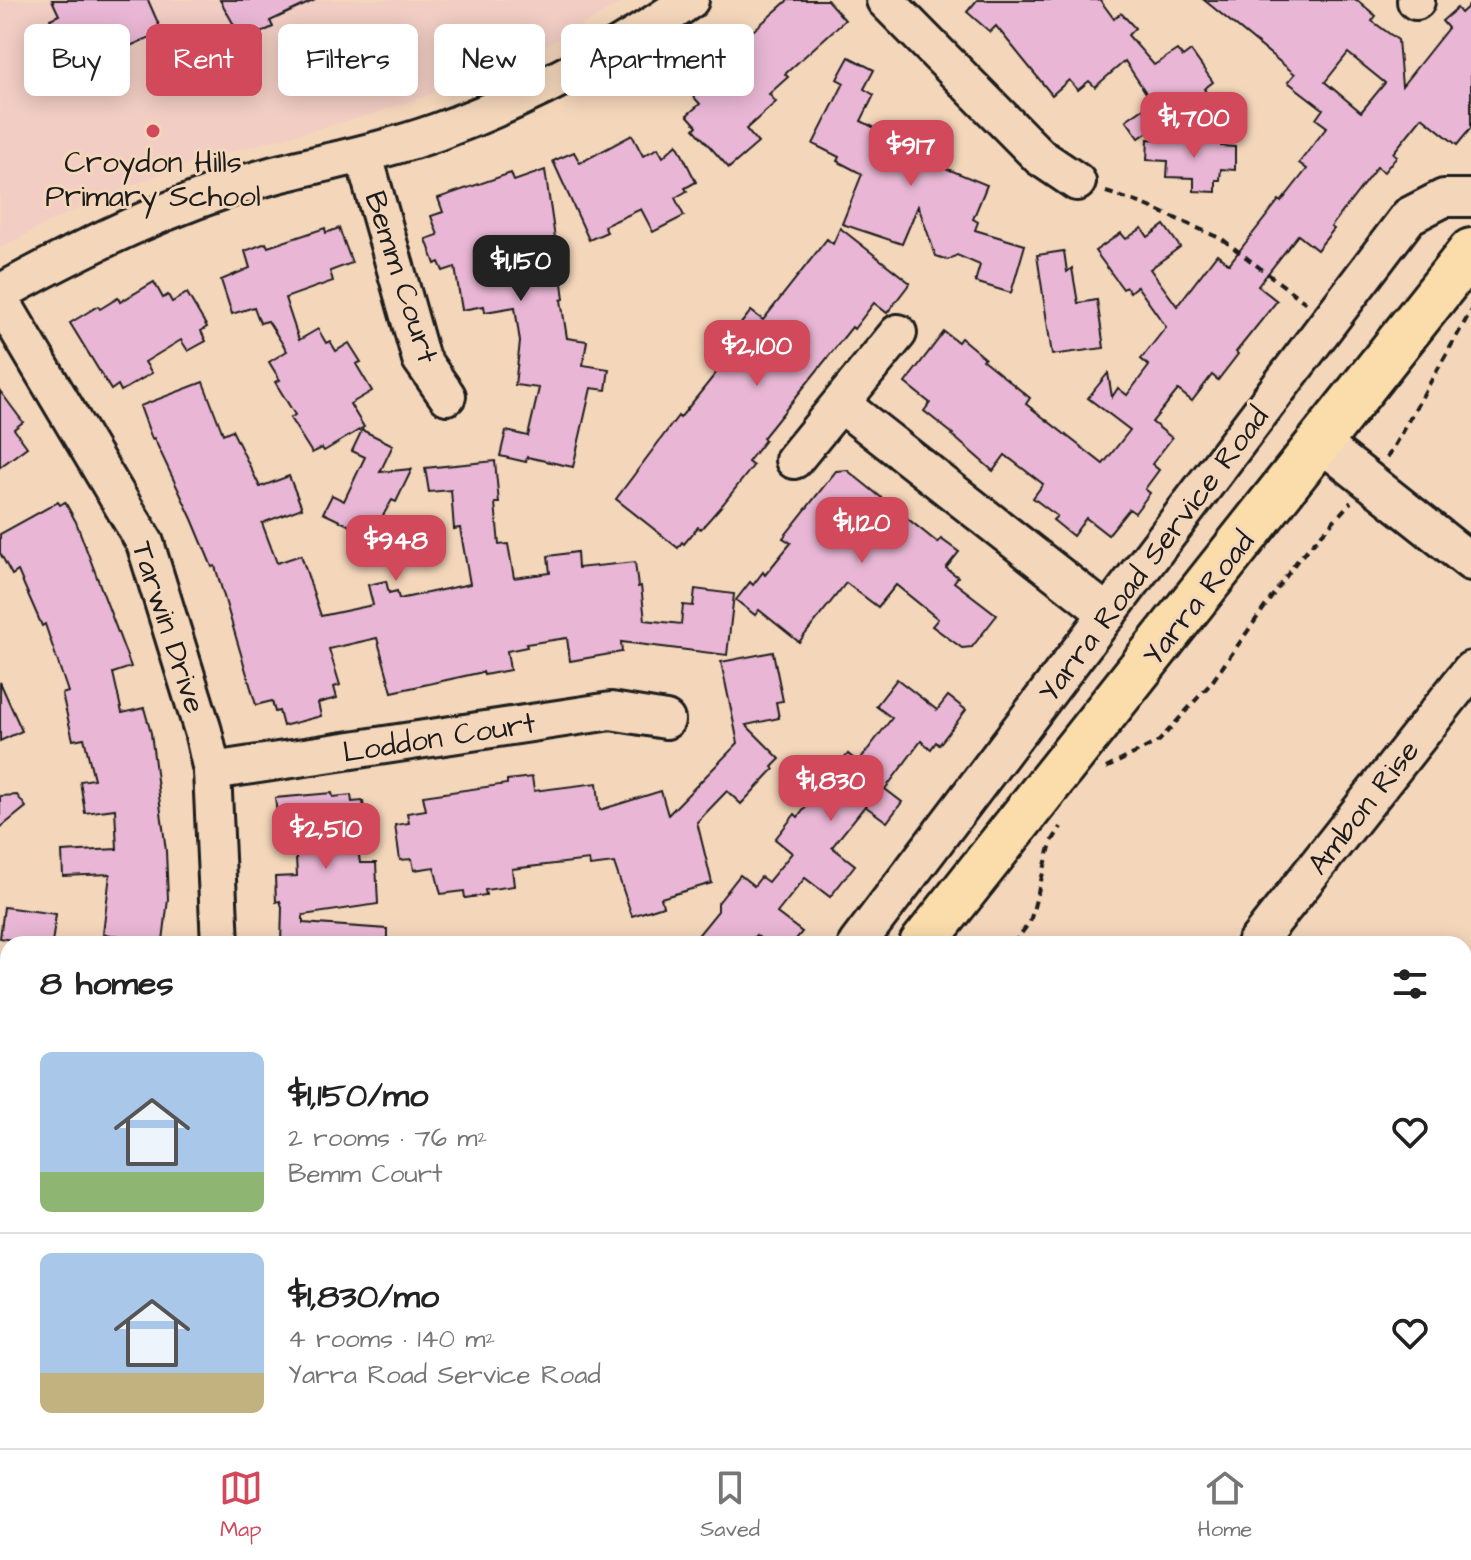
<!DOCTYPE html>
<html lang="en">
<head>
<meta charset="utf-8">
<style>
	:root { --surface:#fff; --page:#f6f6f6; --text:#222; --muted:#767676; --line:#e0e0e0; --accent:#d1495b }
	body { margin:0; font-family:"Architects Daughter",sans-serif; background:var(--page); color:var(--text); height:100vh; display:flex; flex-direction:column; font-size:30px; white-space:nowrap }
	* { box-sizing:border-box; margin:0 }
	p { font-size:26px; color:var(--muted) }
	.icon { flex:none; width:44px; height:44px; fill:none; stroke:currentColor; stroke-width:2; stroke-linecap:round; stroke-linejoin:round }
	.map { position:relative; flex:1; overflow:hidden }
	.sheet { position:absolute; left:0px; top:936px; width:1472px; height:512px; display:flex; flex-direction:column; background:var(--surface); border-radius:24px 24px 0 0; box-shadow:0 4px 20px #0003 }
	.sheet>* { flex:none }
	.hud { position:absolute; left:24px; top:24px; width:800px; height:72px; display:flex; gap:16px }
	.price { position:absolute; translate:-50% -68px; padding:0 18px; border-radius:16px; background:var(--accent); color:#fff; font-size:26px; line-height:52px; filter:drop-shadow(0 2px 4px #0008) }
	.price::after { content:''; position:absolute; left:50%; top:48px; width:24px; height:18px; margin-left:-12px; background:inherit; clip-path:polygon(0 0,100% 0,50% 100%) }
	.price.active { background:#222; color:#fff }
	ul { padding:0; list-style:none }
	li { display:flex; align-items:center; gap:24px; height:200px; padding:0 40px }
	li+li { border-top:2px solid var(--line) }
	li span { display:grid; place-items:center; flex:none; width:224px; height:160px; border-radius:12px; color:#555 }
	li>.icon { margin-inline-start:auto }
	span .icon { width:96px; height:96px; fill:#fffc; stroke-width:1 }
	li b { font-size:34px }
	h2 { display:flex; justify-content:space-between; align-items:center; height:96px; padding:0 40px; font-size:34px }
	.chip { padding:0 28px; border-radius:12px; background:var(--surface); box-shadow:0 4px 20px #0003; font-size:28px; line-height:72px }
	.chip.active { background:var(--accent); color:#fff }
	.tab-bar { display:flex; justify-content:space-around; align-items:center; height:112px; border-top:2px solid var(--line); background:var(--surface); font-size:22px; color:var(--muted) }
	.tab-bar a { display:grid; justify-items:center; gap:4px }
	.tab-bar .active { color:var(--accent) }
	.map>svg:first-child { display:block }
	.built { fill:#f1cdc3 }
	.building { fill:#e9b7d5; stroke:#1c1c1c; stroke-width:2; fill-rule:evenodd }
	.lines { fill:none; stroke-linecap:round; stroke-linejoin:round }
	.minor-casing { stroke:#1c1c1c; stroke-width:42 }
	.major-casing { stroke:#1c1c1c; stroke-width:50 }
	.path { stroke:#1c1c1c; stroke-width:4; stroke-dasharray:8 6; stroke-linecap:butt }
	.minor { stroke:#f4d7bb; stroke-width:36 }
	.major { stroke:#fbddab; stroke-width:44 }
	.poi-dot { fill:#d1495b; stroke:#f4d7bb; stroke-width:3 }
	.labels { text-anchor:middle; stroke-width:6; stroke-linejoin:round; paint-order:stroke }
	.poi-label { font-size:30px; fill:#1c1c1c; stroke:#f4d7bb }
	.street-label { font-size:30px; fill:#1c1c1c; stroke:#f4d7bb }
</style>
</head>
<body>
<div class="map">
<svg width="1471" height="1448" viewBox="0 0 1471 1448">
	<rect width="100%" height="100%" fill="#f4d7bb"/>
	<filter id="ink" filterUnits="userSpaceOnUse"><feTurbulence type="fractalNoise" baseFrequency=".0125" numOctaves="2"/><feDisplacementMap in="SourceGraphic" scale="16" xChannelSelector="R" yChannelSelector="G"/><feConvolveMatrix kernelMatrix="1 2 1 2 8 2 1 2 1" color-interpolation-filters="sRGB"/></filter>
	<g filter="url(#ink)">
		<path class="built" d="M0,0H626L537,51L471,81L366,116L206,158L129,186L55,219L0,248Z"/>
		<g class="building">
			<path d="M52,0H148L162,32L82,67L72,46L64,50L50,19L59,15Z"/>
			<path d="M220,0H315L270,21L273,27L243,41Z"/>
			<path d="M788,0H827L845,20L785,74L788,77L769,94L776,102L746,129L758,143L729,168L694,129L697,126L687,115L700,104L684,86L726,51L728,53Z"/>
			<path d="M977,0H1100L1114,19L1121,13L1135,28L1128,35L1154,65L1177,50L1183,57L1191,51L1213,82L1204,89L1206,92L1139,138L1126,120L1152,102L1125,61L1095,87L1089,81L1078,90L1069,80L1052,95L996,26L990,32L967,12Z"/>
			<path d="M1204,0H1357L1376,16L1372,21L1398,40L1402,86L1448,28L1442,21L1457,8L1461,13L1471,4V128L1457,145L1422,117L1393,153L1397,156L1384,172L1377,167L1331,227L1334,229L1317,250L1298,235L1258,286L1277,301L1236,352L1238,354L1218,380L1212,375L1192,401L1178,390L1152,422L1172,438L1152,464L1159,470L1145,489L1150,493L1135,513L1129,509L1108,535L1086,518L1073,536L1053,520L1057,516L1033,498L1043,484L1005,455L993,471L952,435L953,434L924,411L930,403L905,383L944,332L958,342L961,338L985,358L983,360L1030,398L1026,404L1103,464L1130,430L1088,398L1108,373L1112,397L1118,388L1127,395L1149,366L1141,359L1166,327L1137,286L1130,292L1126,287L1123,289L1095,251L1121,233L1126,239L1142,228L1148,237L1164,225L1180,247L1150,269L1177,306L1217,254L1229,264L1279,200L1281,202L1307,169L1299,163L1327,127L1316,119L1323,109L1288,82L1295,74ZM1348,53L1385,83L1361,112L1325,82Z"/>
			<path d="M849,57L874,70L864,89L874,95L861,121L877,129L873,136L913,152L921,133L943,142L935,164L987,185L973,219L978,222L975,230L1025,245L1011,293L975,282L980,265L957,255L948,260L936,256L918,206L902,244L842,224L862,174L837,161L839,157L813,144L844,83L837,79Z"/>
			<path d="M632,135L643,156L658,148L663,157L677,144L696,182L685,188L687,191L675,198L684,216L653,232L641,209L604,226L607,232L589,240L553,161L574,152L580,163Z"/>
			<path d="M1148,139L1221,142V146L1235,147V170L1221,169L1220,180H1216V192L1194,191V178L1167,177L1168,161L1147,160Z"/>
			<path d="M545,170L555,238L550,240L553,276L561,275L564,299L561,300L567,338L587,341L583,365L609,369L606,390L591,388L573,467L527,457L526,462L500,456L506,431L528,436L539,388L515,385L520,342L515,307L485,312L484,306L462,310L455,267L443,271L439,262L435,264L426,239L438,235L431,216L443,212L438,198L511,173L514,181Z"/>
			<path d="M325,228L326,233L339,228L352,263L330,271L333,281L285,298L299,340L318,329L326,343L330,341L336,351L349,343L361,362L356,364L372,391L350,404L364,427L324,451L322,448L312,453L290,418L295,415L275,382L280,380L269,362L287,351L268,321L260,323L254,307L232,314L221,280L250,268L245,251L266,243L268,247Z"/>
			<path d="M840,228L910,283L887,313L874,303L854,329L852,327L763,438L765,440L748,462L753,466L723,504L701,529L698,527L684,544L682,542L678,548L616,499L678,416L680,418L729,357L720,350L751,311L763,320L827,239L833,244Z"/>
			<path d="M1064,251L1067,272L1072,268L1078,303L1097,300L1104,348L1052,355L1037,255Z"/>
			<path d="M154,282L163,298L168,295L172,302L187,293L207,327L201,331L206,341L188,351L181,340L145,362L152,373L121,391L118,385L111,390L70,323L98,306L100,309L118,298L120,302Z"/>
			<path d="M203,382L223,434L232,430L260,487L289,476L302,508L262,523L277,563L301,555L321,616L373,605L368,585L386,581L389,593L397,591L399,599L470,584L460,528L454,529L451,490L429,492L425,468L495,461L499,503H495L499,545L508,544L514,578L550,573L548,556L577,552L578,568L635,562L638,587L641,586L645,620L681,624L683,605L693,606L695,589L734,594L727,655L621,642L622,652L570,661L567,638L526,644L527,647L507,651L510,670L484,675L483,672L392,692L377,638L329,649L340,685L334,687L337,698L318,703L321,716L283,726L279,711L275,712L272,701L256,705L215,566L212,567L192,519L154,438L152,439L140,406Z"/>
			<path d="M0,391L23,422L14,429L27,447L0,467Z"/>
			<path d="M362,430L393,445L380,472L412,469L396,502L392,500L371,536L323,513L332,495L344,501L365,457L352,451Z"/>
			<path d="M847,470L938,543L941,539L959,552L946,568L958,577L954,582L997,615L972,647L962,648L932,626L938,619L896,585L878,607L846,583L799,642L759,610L755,615L736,600L750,582L753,585L763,572L765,575L791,543L783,538L836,471Z"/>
			<path d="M58,502L60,505L65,502L76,522L131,667L113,673L122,713L144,708L151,733L166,851L168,899L163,941L103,934L110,874L63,876L62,852L117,849L115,809L85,813L80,781L94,779L84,738L73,740L62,694L68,692L45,624L42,626L18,571L12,575L0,553V534Z"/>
			<path d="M773,652L783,701L776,702L779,718L746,725L780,759L772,767L774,769L741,804L727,791L697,822L712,883L661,898L663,906L632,916L614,863L590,866L589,860L512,869L514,886L485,890L486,895L465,898L464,891L441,894L434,867L414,870L412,859L400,860L395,825L409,823L407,813L426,810L423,796L507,784V780L532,777L534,791L597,783L600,810L661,791L668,815L738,743L721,662Z"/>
			<path d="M897,679L937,710L948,696L966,710L939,745L936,742L931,749L921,741L885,789L902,802L887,822L865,806L832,847L855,865L830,897L805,878L777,913L802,932L792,944H767L756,935L748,944H691L718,911V903L740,875L754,886L761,877L768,882L792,853L775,839L795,814L798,817L848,754L858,762L892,718L876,706Z"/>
			<path d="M0,682L22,731L0,741Z"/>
			<path d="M332,793L333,797L351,795L352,802L363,801L366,827L355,828L360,863H376L378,904L303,915V923L387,929V944H281L282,907L280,901L276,902L275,877L297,876L294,821L278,822L275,798Z"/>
			<path d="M17,795L26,807L0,828V796Z"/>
			<path d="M4,907L56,914L52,944H11L12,940L0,938Z"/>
		</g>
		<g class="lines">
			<defs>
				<g id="minor">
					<path d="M885,0L1040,157L1077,182"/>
					<path d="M1416,1V0"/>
					<path d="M364,156L421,359L447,396"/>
					<path d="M0,293C85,246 173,203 267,177C324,162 381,152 437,132C528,99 611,55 690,0"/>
					<path d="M0,299L145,543L203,731L212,771L220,944"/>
					<path d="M841,404L1108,614"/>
					<path d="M1321,443L1471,562"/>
					<path d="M794,460L898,333"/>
					<path d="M212,771L611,711L666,720"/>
					<path d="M857,944L1409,216L1444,198H1471"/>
					<path d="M1255,944L1471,670"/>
					<path d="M0,1074L8,1076"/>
					<path d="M626,1440L636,1448"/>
					<path d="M1259,1440L1269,1448"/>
					<path d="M34,1448L39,1440"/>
					<path d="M461,1448L468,1440"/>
					<path d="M588,1448L595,1440"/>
				</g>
				<g id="major">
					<path d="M922,944L1471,251"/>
					<path d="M525,1448L532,1440"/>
				</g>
			</defs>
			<use href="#minor" class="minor-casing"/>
			<use href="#major" class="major-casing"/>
			<g class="path">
				<path d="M1106,192L1143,204L1222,239L1306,303"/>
				<path d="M1387,458L1471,311"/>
				<path d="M1106,768L1159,741L1212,682L1297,561L1351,502"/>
				<path d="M1013,944L1030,922L1051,843L1061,827"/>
			</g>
			<use href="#minor" class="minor"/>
			<use href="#major" class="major"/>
		</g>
	</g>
	<circle class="poi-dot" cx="153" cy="131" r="8"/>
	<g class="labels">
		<g class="poi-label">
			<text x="153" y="172">Croydon Hills<tspan x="153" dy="34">Primary School</tspan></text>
		</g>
		<g class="street-label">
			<text transform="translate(402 277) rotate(72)" y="10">Bemm Court</text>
			<text transform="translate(1153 554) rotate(-53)" y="10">Yarra Road Service Road</text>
			<text transform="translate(1198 598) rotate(-52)" y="10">Yarra Road</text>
			<text transform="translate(169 627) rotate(72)" y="10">Tarwin Drive</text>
			<text transform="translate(439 737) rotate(-9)" y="10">Loddon Court</text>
			<text transform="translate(1363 807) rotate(-52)" y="10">Ambon Rise</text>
		</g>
	</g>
</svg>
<b class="price" style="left:1194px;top:160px">$1,700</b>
<b class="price" style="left:911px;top:188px">$917</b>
<b class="price active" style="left:521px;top:303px">$1,150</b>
<b class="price" style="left:757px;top:388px">$2,100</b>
<b class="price" style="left:862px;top:565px">$1,120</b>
<b class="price" style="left:396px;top:583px">$948</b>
<b class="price" style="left:831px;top:823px">$1,830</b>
<b class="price" style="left:326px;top:871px">$2,510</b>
<div class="hud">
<a class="chip">Buy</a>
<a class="chip active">Rent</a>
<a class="chip">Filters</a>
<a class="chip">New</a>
<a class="chip">Apartment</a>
</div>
<section class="sheet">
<h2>8 homes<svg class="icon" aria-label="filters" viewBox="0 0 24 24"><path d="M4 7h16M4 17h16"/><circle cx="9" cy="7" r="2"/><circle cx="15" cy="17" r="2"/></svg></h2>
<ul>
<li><span style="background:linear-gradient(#a9c7e8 75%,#8fb573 0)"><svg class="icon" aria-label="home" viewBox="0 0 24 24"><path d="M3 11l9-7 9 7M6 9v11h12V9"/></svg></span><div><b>$1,150/mo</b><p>2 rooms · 76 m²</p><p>Bemm Court</p></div><svg class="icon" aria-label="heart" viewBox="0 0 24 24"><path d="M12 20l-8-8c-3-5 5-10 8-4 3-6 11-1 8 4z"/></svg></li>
<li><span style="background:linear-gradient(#a9c7e8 75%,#c2b280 0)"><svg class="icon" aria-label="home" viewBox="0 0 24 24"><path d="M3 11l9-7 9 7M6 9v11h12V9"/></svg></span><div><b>$1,830/mo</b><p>4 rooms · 140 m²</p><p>Yarra Road Service Road</p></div><svg class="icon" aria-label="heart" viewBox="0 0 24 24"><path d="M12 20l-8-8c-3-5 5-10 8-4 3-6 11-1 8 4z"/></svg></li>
</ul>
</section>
</div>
<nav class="tab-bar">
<a class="active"><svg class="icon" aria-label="map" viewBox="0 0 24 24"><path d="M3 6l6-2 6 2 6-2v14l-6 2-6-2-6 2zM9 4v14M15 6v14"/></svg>Map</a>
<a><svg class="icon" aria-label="saved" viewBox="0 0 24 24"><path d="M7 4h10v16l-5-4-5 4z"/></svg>Saved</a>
<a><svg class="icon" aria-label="home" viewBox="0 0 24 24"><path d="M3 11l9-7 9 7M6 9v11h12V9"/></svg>Home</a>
</nav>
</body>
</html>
